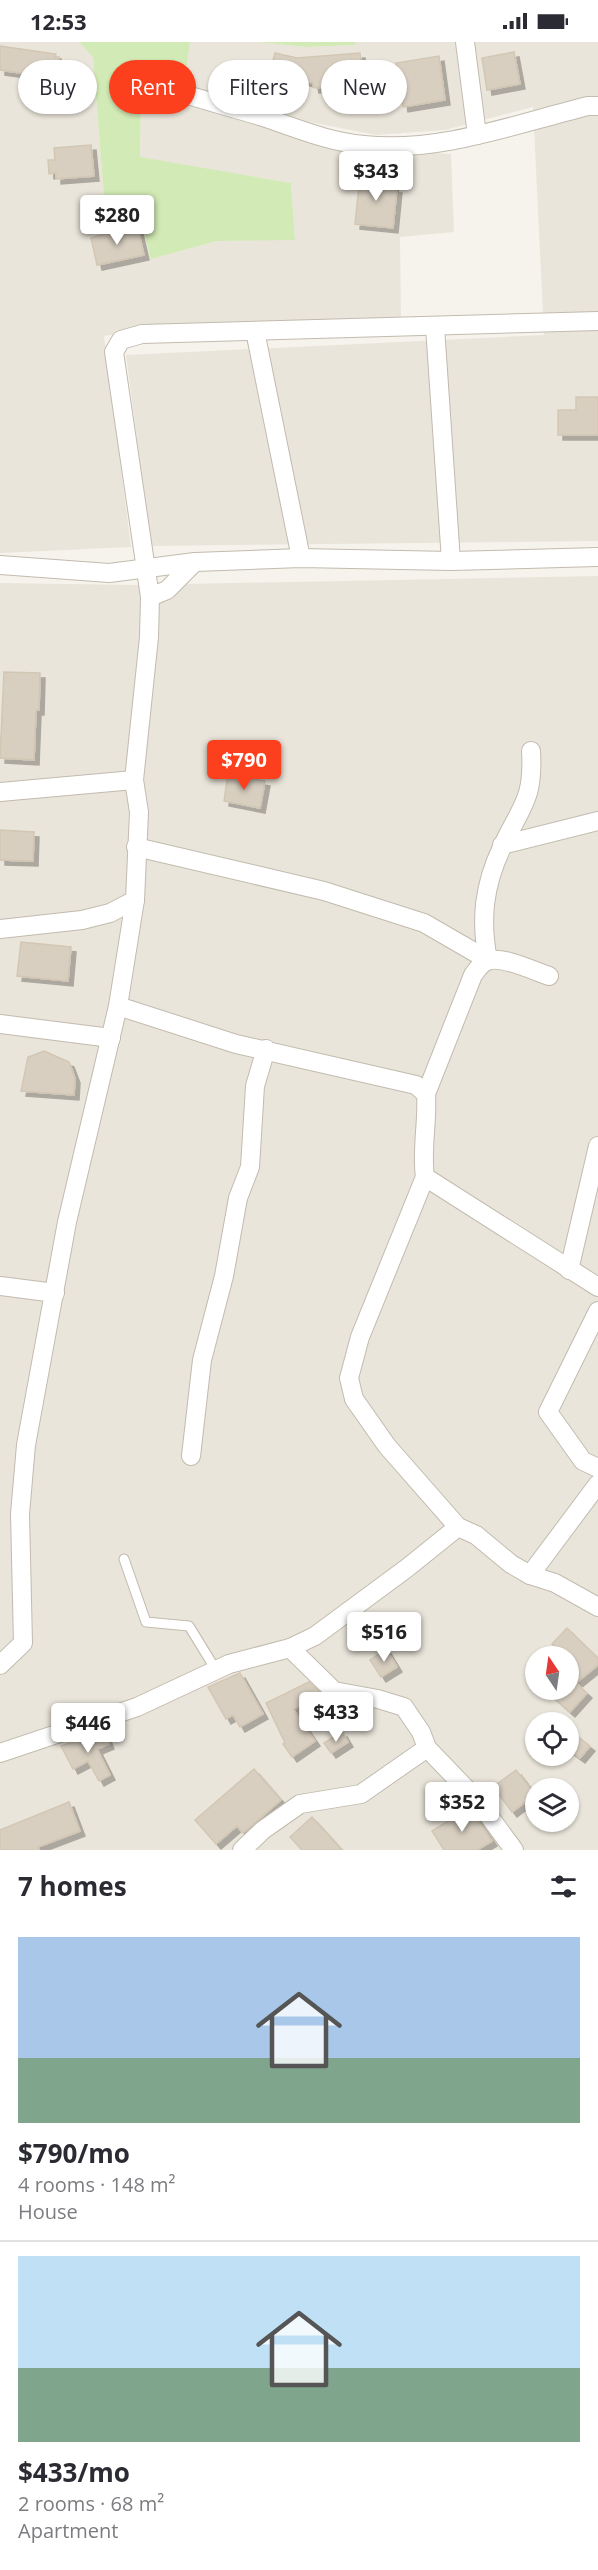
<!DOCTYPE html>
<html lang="en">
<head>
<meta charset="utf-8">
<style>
	:root { --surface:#fff; --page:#f2f2f3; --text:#2b2b33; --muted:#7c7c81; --line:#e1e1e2; --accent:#fc3f1d }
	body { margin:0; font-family:"Open Sans",sans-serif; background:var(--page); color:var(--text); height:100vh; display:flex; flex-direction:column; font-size:22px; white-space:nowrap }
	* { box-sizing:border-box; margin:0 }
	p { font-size:20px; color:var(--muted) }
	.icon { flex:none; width:33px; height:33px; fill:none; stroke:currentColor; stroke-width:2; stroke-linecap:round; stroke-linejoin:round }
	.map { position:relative; height:1808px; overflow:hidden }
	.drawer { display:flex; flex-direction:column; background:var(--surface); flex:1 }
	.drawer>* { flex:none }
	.banner { position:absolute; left:18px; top:18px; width:562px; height:54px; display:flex; gap:12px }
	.needle { width:39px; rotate:347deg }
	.tools { position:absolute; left:525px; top:1604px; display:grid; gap:12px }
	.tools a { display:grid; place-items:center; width:54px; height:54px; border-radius:50%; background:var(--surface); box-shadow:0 2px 4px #0004; font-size:30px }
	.price { position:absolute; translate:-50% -51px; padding:0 14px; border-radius:6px; background:#fff; color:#222; font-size:20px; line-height:39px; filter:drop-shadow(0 2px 3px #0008) }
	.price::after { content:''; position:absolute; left:50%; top:36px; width:18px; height:14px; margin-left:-9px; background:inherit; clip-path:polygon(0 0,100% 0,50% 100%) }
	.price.current { background:var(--accent); color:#fff }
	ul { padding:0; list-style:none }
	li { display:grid; align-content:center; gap:12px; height:318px; padding:0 18px }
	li+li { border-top:2px solid var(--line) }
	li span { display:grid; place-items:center; height:186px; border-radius:0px; color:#555 }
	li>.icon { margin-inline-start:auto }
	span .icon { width:108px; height:108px; fill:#fffc; stroke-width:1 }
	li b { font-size:26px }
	h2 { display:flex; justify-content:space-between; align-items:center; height:72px; padding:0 18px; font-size:26px }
	.chip { padding:0 21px; border-radius:27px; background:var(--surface); box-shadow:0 2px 4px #0004; font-size:21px; line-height:54px }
	.chip.current { background:var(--accent); color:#fff }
	.status { display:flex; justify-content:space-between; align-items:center; height:42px; padding:0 30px; background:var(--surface); direction:ltr }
	.status svg { height:16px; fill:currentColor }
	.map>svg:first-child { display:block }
	.residential { fill:#eae5da; fill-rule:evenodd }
	.green { fill:#d2eab5 }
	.building { fill:#d8cfc1; stroke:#d3c7b4; stroke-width:1.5; filter:url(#shadow) }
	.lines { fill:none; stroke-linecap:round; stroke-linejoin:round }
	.service-casing { stroke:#c2bbae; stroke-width:11 }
	.minor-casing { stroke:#c2bbae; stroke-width:20 }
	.service { stroke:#fff; stroke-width:9 }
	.minor { stroke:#fff; stroke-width:18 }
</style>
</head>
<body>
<div class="status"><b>12:53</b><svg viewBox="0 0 49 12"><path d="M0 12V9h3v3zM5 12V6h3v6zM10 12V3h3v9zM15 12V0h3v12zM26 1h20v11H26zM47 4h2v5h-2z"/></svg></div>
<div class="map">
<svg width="598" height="1808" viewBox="0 0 598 1808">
	<defs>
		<filter id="shadow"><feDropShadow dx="5" dy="5" stdDeviation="0" flood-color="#0004"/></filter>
	</defs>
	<rect width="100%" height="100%" fill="#f6f3ec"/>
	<g class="residential">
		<path d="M0,0H79L93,15L104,154L135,159L151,217L217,199L295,197L291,141L140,116L141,54L206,69L343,107L451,112L454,190L400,195L401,279L153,286L104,294L131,505L0,511Z"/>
		<path d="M190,0H258L306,5L355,3V0H598V499L151,504L126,313L544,293L533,65L445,88L376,93L304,79L184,44Z"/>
		<path d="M598,534V1808H0V541L133,543ZM536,1614H568V1647H536ZM536,1680H568V1713H536ZM536,1746H568V1779H536Z"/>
	</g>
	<g class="green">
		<path d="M79,0H190L184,44L176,62L141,54L140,115L291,141L295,198L217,199L151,217L135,159L104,155L93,15Z"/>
		<path d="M258,0H355L356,3L306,5Z"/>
	</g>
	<g class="building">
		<path d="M0,4L56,12L55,15H59L56,36L0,28Z"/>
		<path d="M514,10L520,42L487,48L482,16Z"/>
		<path d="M275,11L297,16L360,11L363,41L314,46L313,41L270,30Z"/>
		<path d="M439,14L445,58L403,65L396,21Z"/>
		<path d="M233,27L266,35L261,63L226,52Z"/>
		<path d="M91,103L94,134L56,137V131L49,132L48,118H55L54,106Z"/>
		<path d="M349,113L364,114V125H348Z"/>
		<path d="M360,133L383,135V139L394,140L393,146H397L393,186L355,182Z"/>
		<path d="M128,185L129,189L138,187L144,213L97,223L91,196Z"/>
		<path d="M576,355H598V393H558V368H576Z"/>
		<path d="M4,630L40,631L39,668H36L34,718L0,716Z"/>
		<path d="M228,732L265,739L260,766L224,759Z"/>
		<path d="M0,788L34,790L33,819L0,818Z"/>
		<path d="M21,900L71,905L68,939L17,934Z"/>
		<path d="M44,1009L69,1020L75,1036L74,1053L21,1049L28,1015Z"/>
		<path d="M567,1586L598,1616V1623L576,1641L587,1651L570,1670L544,1647H568V1614H563L552,1602Z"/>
		<path d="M386,1607L397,1625L381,1635L370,1618Z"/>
		<path d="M240,1631L263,1672L240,1685L233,1673L226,1677L208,1645Z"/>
		<path d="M309,1640L322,1653L293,1667L315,1699L292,1715L283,1702L285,1701L266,1661Z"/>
		<path d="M568,1687L590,1704L580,1716L568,1707Z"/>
		<path d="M104,1689L109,1702L97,1707L110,1733L99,1739L88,1719L73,1727L61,1704Z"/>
		<path d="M342,1690L348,1700L331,1711L324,1701Z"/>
		<path d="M254,1727L281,1758L243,1791L237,1784L216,1802L195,1778Z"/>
		<path d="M516,1728L533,1750L530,1752L532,1755L512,1770L493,1745Z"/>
		<path d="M69,1760L80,1789L38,1805L39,1808H0V1788Z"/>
		<path d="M469,1766L492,1799L477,1808H444L432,1789Z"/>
		<path d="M312,1775L342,1808H302L290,1795Z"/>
	</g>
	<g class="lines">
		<defs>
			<path id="service" d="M124,1517L146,1580L189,1584L216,1628"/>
			<g id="minor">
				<path d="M465,0L477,93"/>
				<path d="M184,52C210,60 237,67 263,75C296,86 329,100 364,103C440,111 515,82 588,64H598"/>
				<path d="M435,285L451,519"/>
				<path d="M255,289L301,516"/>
				<path d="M0,523L109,531L195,520L301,516L451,519L598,515"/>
				<path d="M150,555L167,548L195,520"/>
				<path d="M0,750L134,738"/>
				<path d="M502,803L598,779"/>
				<path d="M136,805L324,849L424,881L488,918"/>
				<path d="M0,887L82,878L110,871L135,858L139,770L134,738L149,595L150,555L114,310L121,298L142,292L598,279"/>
				<path d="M488,918C480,877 484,843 502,805C521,764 534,758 531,709"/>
				<path d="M118,964L236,1002L416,1043L426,1052C428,1080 421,1107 425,1135L598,1245"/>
				<path d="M0,982L111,996"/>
				<path d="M426,1052L473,933C477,928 480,922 487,919C501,913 534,929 549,934"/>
				<path d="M425,1135L360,1295L349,1336L354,1357L387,1404L458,1485"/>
				<path d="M569,1228L598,1104"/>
				<path d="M0,1244L55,1251"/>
				<path d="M598,1269L548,1370L583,1419L598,1426"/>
				<path d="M191,1414L202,1318L224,1234L238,1156L250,1125L255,1044L266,1007"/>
				<path d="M530,1533L598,1442"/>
				<path d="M290,1606L334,1649L378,1657L404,1665L421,1690L427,1706L478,1759L514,1808"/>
				<path d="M0,1623L23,1601L20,1472L26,1403L67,1180L118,964L135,858"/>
				<path d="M0,1711L137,1665L229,1622L290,1606L315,1594L407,1526L458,1485L476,1493L511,1522L530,1533L555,1541L598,1565"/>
				<path d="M242,1808L263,1788L300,1762L361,1752L427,1706"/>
			</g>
		</defs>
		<use href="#service" class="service-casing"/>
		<use href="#minor" class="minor-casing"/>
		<use href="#service" class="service"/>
		<use href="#minor" class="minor"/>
	</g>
</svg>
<div class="tools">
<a><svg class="needle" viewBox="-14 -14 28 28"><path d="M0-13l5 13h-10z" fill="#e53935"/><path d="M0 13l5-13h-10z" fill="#7c7c81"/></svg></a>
<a><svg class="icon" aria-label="locate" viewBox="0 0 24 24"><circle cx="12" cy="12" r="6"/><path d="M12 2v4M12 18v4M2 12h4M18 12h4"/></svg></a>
<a><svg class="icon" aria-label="layers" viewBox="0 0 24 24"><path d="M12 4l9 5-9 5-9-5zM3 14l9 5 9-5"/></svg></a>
</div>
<b class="price" style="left:376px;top:160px">$343</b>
<b class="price" style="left:117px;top:204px">$280</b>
<b class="price current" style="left:244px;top:749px">$790</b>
<b class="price" style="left:384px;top:1621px">$516</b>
<b class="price" style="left:336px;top:1701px">$433</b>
<b class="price" style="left:88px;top:1712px">$446</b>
<b class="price" style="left:462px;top:1791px">$352</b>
<div class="banner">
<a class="chip">Buy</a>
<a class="chip current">Rent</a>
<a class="chip">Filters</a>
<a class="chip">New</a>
</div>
</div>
<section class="drawer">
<h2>7 homes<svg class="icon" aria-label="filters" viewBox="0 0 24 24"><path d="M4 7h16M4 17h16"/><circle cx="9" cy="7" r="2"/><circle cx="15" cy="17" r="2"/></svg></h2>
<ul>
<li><span style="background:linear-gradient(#a9c7e8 65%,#7fa58c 0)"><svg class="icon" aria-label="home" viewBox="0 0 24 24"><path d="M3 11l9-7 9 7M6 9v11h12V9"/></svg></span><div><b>$790/mo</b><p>4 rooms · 148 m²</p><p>House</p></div></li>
<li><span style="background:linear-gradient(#bfe0f5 60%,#7fa58c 0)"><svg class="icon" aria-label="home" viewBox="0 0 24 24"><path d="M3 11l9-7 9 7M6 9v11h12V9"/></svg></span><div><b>$433/mo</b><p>2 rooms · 68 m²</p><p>Apartment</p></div></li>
</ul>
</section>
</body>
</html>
